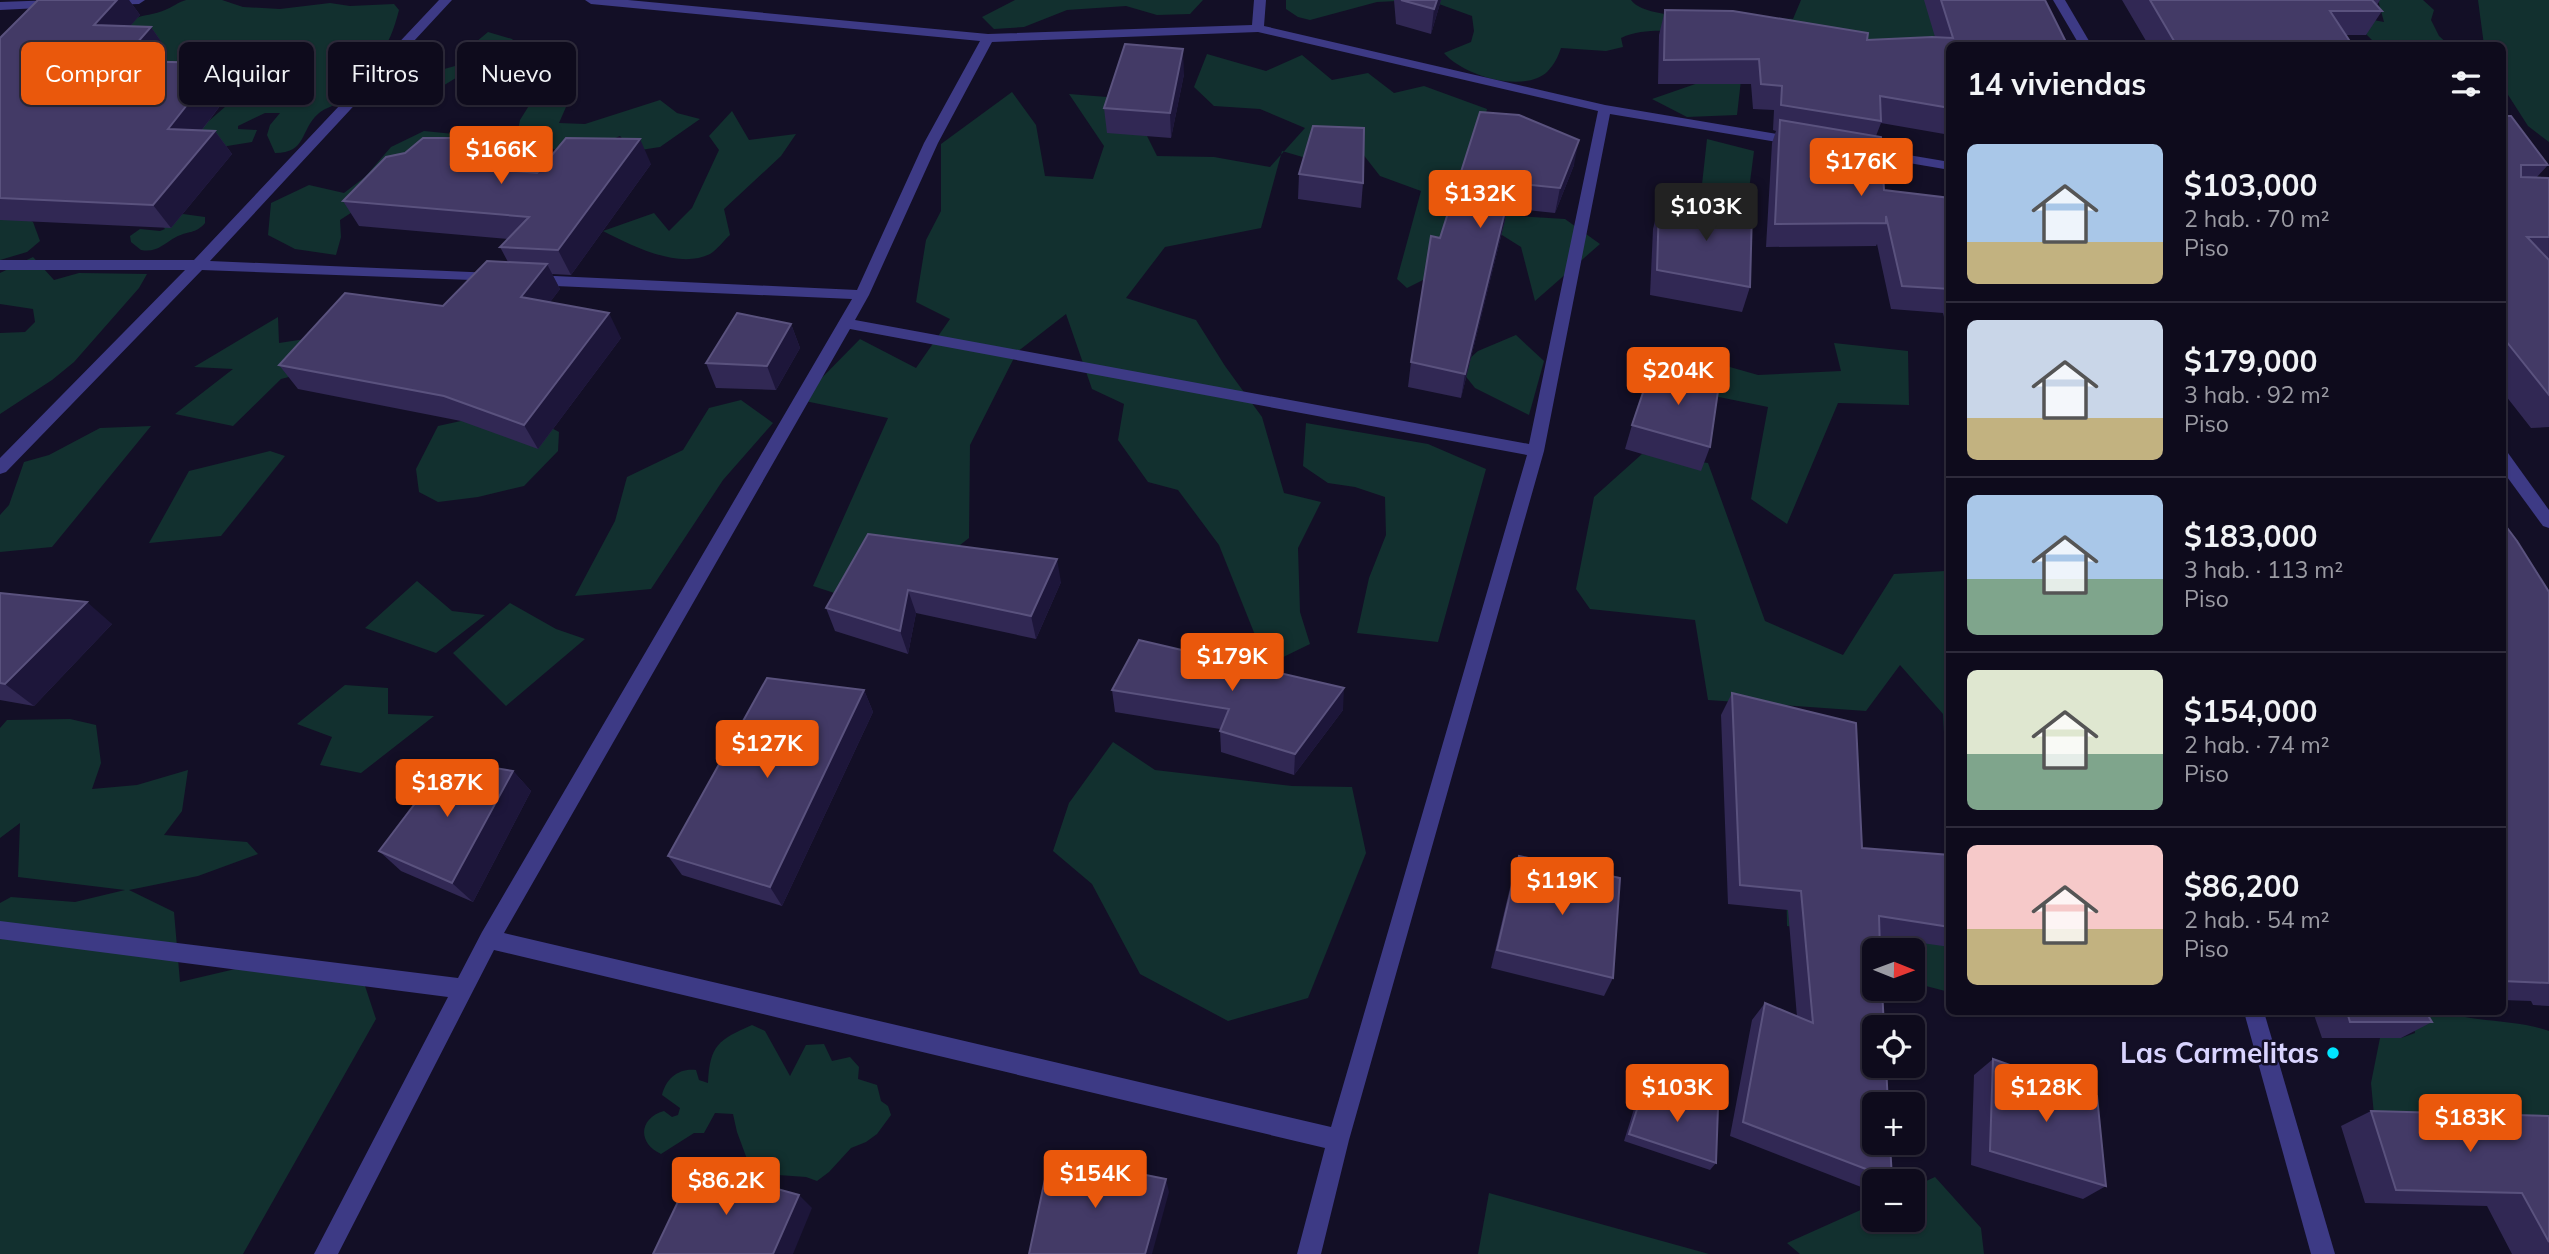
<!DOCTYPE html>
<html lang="es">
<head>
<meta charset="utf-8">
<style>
	:root { --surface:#0e0b1c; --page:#1c1929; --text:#f1f3f6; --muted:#9b9ba3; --line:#2e2b3b; --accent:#ea580c }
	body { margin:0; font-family:Mulish,sans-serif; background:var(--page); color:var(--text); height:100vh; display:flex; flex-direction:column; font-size:26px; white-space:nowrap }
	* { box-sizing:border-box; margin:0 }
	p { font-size:23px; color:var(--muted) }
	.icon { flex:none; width:38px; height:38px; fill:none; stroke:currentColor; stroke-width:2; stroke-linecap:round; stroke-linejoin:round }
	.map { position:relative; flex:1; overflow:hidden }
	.details { position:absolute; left:1946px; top:42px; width:560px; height:973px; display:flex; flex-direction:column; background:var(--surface); border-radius:10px; box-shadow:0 2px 5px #0004,0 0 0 2px var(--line) }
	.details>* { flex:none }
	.hud { position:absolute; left:21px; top:42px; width:665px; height:63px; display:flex; gap:14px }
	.needle { width:46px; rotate:91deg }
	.tools { position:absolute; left:1862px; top:938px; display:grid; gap:14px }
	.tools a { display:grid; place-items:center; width:63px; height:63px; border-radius:10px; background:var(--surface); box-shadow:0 2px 5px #0004,0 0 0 2px var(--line); font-size:35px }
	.price { position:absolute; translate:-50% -60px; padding:0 16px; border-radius:7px; background:var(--accent); color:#fff; font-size:23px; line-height:46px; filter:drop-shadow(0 2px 4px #0008) }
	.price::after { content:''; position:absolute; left:50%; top:42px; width:21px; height:16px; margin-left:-10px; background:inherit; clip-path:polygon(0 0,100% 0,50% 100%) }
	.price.on { background:#222; color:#fff }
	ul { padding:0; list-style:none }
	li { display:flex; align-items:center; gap:21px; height:175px; padding:0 21px }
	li+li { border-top:2px solid var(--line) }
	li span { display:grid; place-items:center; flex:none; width:196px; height:140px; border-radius:10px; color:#555 }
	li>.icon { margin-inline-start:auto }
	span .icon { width:84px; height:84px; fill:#fffc; stroke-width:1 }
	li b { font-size:30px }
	h2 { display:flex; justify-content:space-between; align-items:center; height:84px; padding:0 21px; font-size:30px }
	.pill { padding:0 24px; border-radius:10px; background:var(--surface); box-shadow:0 2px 5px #0004,0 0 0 2px var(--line); font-size:24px; line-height:63px }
	.pill.on { background:var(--accent); color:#fff }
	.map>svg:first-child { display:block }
	.green { fill:#12302f }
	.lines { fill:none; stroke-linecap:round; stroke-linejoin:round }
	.minor { fill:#3d3a85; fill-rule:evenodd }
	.wall { fill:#312854 }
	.shaded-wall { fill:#1d163a }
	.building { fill:#433a66; stroke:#5a527e; stroke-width:2 }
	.poi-dot { fill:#00e5ff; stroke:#130f26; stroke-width:2.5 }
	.labels { text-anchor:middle; stroke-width:5; stroke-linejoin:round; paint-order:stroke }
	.near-poi-label { font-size:28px; font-weight:bold; fill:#d9d4ff; stroke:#130f26; text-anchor:end }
</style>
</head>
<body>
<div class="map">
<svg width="2549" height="1254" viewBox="0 0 2549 1254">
	<rect width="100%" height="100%" fill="#130f26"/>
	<g class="green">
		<path d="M186,0H222L243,7L280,9L330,3L350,6L394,4L399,10C388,53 379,56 344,78L356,91C347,106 330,103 318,114C300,130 307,153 275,153L267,135L270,125L280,113H265L238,126V129L257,130L252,142L221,147L194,145L203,126L233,100L236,91L224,90L154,65L166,62L165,49L82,60L132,20C143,14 155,15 165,10C173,7 178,2 186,0Z"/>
		<path d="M1015,0H1203L1190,14L1157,15L1126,6L1067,10L1024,27L994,29L982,17Z"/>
		<path d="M1286,0H1417L1377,2L1310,20L1298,17L1286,9Z"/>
		<path d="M1428,0H1631C1647,24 1763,18 1793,19L1801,0H1927L1950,46L1741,80L1737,115L1687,117L1652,99L1704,81L1680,31C1659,31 1640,29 1621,38L1623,47L1606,51L1561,48C1558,57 1554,65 1547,72C1523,94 1462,75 1444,53L1471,42L1474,31L1472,16Z"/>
		<path d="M2378,0H2423L2434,10L2431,20L2439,36L2449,45L2136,46L2373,41L2353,21L2368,19L2384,22Z"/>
		<path d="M2478,0H2549V142L2528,126L2503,87L2502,46L2484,45Z"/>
		<path d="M488,32L512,39L523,51L486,76L472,68L433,92H397L412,78L455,66L464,52Z"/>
		<path d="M1207,54L1266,71L1302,55L1332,80L1368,73L1394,93L1424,86L1487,109L1482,132L1500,215L1565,219L1600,244L1535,301L1521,247L1494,230L1435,274L1407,288L1397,279L1421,191L1380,176L1355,144L1313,160L1282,151L1261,228L1165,247L1126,298L1196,320L1225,366L1262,417L1284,493L1321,502L1298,548L1300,612L1310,644L1267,665L1219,545L1178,490L1148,482L1118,440L1124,404L1092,389L1066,314L1017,352L970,445L969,538L880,608L813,586L888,418L800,400L860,339L916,368L950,319L916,302L926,240L941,211V144L1012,92L1036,125L1045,176L1093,179L1104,146L1069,94L1107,97L1142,126L1157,156L1214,157L1270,167L1305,128L1260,109L1214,106L1194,87Z"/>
		<path d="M540,88L573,91L559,123L585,124L660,100L677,113L700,119L660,147L634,151L620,136L568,158L541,141L514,152L520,120Z"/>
		<path d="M732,111L749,140L796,134L781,156L724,209L730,235C724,240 717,250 710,254C678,270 631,245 603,231L654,213L669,231L692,208L719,150L709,136Z"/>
		<path d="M424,131L464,135L449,149L340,220L341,237L336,255L295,249L268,235L271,203L309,185L344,193L365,177L391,147Z"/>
		<path d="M1707,139L1754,151L1743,236L1697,230Z"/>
		<path d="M0,205L33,222L40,241L27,252L0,260Z"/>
		<path d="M183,214L205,217V223C196,234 187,231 176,237C163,244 157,253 141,250L131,242L130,236L140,229L160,231L165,229L160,223Z"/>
		<path d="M33,257L54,280L79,273L147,274L139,288L74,362L52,380L0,414V333L25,332L35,322L33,309L0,304V273Z"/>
		<path d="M278,317L279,343L332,335L316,370L281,379L233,426L175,414L233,369L194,367Z"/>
		<path d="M1516,335L1544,361L1529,415L1475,388L1459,368L1478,351Z"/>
		<path d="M1834,343L1908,351L1909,405L1838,403L1787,524L1751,499L1768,407L1660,385L1677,352L1758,375L1841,371Z"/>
		<path d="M741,400L773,423L723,480L651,589L575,596L615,521L627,477L683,450L709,408Z"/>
		<path d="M470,419L544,424L559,432L558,451L524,486L478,497L438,502L419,492L416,469L438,426Z"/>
		<path d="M1306,423L1428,444L1486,469L1438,642L1357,633L1369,578L1386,535L1385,497L1355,487L1328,483L1303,466Z"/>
		<path d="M151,426L52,547L0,552V515L9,505L24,462L49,455L100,428Z"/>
		<path d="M270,451L285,456L221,536L149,543L189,471Z"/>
		<path d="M1642,454L1708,463L1765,621L1843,655L1894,574L1945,571L1950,613L1949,791L1947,790L1943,714L1900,665L1866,711L1708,700L1695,620L1590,609L1576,589L1594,497Z"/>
		<path d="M417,581L452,611L485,615L436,653L365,628Z"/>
		<path d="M510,603L556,629L585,639L506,706L453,653Z"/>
		<path d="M345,685L388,688V714L434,716L361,773L320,765L332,737L297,724Z"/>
		<path d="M70,719L96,725L101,763L92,789L137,785L188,770L182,811L164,835L247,842L258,854L198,876L129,890L174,912L180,982L248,966L302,972L336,963L363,980L376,1019L243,1254H0V903L11,897L75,902L125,890L18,877L20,823L0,838V728L7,720Z"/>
		<path d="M1113,742L1155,770L1292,786L1352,787L1366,853L1308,998L1228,1021L1140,974L1092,884L1053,851L1069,803Z"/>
		<path d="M1786,873L1949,929V992L1926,986L1913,975V950H1885L1871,938L1787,926Z"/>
		<path d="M2430,1012C2447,1012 2461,1017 2478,1019C2502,1022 2526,1023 2549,1031V1132L2374,1115L2371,1083L2380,1038H2401L2415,1033L2412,1016Z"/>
		<path d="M752,1025L765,1031L790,1076L806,1045L824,1044L832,1061L850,1057L859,1067L858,1079L877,1085L881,1101L888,1106L891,1115L877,1134L866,1142L851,1148L829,1172L817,1181L806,1177L778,1175L767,1164L747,1159L737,1132L733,1114L715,1113L704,1133H694L661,1154C637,1143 639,1118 664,1111L672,1117L678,1115L680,1108L662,1095C666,1079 678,1068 696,1070L699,1080L708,1083C710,1045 718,1040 752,1025Z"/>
		<path d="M1935,1177L1981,1228L1984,1254H1800L1787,1243L1874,1204V1220H1913V1187Z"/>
		<path d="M1489,1193L1709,1254H1478Z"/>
	</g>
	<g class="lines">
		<g class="minor">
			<path d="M56,0L60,1V7L0,10V2Z"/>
			<path d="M103,0H145L139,4L108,5Z"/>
			<path d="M439,0H452L210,261L494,273L499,275L501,278L499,281L202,270L6,472L0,474V458L185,270H0V260H194Z"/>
			<path d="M585,0H628L988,34L1252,25L1254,0H1266L1264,26L1605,105L1795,137L1802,141L1795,145L1610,114L1544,451L1349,1140L1321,1254H1297L1325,1148L494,950L338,1254H314L448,997L0,939V921L458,978L482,932L852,299L533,285L526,280L533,275L857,290L924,143L980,41L591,4ZM1258,32L1598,111L1529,444L855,320L869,295L938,143L992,42ZM850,329L1527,455L1331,1127L504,933Z"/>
			<path d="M2053,0H2065L2092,46H2080Z"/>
			<path d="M1861,147L1950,162V170L1856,154L1854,151Z"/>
			<path d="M2502,451L2508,453L2549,510V528L2543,526L2502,470Z"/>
			<path d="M2244,1012H2264L2335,1254H2311Z"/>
		</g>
	</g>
	<g class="wall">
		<path d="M38,0H129L140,15L130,26L151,27L167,50L157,62L235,86L202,130L215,131L232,154L171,228L0,220V38Z"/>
		<path d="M1394,0H1441L1431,34L1396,24Z"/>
		<path d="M1924,0H2045L1950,46V135L1881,123L1876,136L1884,190L1950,198V317H1944L1943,313L1891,309L1877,244L1876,246L1766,247L1772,143L1776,131L1773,130L1774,110L1753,109L1751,84H1658L1659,35L1665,10L1867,40L1935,37Z"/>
		<path d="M2122,0H2380L2377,5L2382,11L2366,35H2346L2353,46H2149Z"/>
		<path d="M1184,74L1171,138L1107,133L1104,108Z"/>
		<path d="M1480,112L1574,165L1555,213L1508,208L1461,398L1408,387L1411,362L1440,238Z"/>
		<path d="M2502,116L2548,165L2537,177L2549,178V427L2531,428L2502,391Z"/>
		<path d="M475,163L474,167L537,173L651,164L571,275L552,274L560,289L550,302L621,338L538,449L461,421L298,389L279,365L443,306L508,262L500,247L508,239L359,226L343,201Z"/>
		<path d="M1299,174L1363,183L1361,208L1298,199Z"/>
		<path d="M1659,204L1750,287L1742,312L1650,295L1653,229Z"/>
		<path d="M791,324L800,348L776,390L716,388L706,363Z"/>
		<path d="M1632,425L1710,447L1701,471L1625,449Z"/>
		<path d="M2502,521L2549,592V1006L2533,1005L2531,1001L2502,1000Z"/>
		<path d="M868,534L1061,582L1036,639L916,613L908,654L835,631L826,608Z"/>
		<path d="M0,593L112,624L34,706L0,700Z"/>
		<path d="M864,690L873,712L782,906L682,875L668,856Z"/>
		<path d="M1112,690L1343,710L1294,775L1221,752L1220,729L1115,712Z"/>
		<path d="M1732,693L1862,848L1950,855V947L1880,937L1892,1179L1888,1181H1874V1192L1730,1136L1752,1020L1765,1003L1797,1017L1788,910L1728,904L1721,715Z"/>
		<path d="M513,771L531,791L473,902L401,871L379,851Z"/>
		<path d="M1519,856L1613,978L1604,996L1491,968L1513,875Z"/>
		<path d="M2313,1012H2426L2432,1022L2401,1038H2322Z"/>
		<path d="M1993,1059L2106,1186L2083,1199L1971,1165L1974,1075Z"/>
		<path d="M1644,1088L1716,1163L1710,1170L1624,1141L1638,1096Z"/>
		<path d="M2371,1111L2549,1116V1254H2512L2487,1206L2365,1203L2341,1126Z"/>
	</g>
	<g class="shaded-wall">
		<path d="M117,0H129L140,15L111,48L94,25Z"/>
		<path d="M1437,0H1441L1431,34L1434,9Z"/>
		<path d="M151,27L167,50L138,84L121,61Z"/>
		<path d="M1183,49L1184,74L1171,138L1170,113Z"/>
		<path d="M220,63L235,86L185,152L168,129Z"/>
		<path d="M215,131L232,154L171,228L153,205Z"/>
		<path d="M461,138L475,163L469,190L455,165Z"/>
		<path d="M640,139L651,164L571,275L558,250Z"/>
		<path d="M1579,140L1574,165L1555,213L1560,188Z"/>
		<path d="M1512,183L1508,208L1461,398L1465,374Z"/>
		<path d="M547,264L560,289L535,322L521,297Z"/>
		<path d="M609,313L621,338L538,449L524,425Z"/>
		<path d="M791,324L800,348L776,390L767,366Z"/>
		<path d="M1057,559L1061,582L1036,639L1031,616Z"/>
		<path d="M908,590L916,613L908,654L900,631Z"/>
		<path d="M87,602L112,624L34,706L5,684Z"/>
		<path d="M1344,688L1343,710L1294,775L1295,754Z"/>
		<path d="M864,690L873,712L782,906L770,887Z"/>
		<path d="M513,771L531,791L473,902L452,883Z"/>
		<path d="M1166,1179L1169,1192L1152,1254H1145Z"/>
		<path d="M799,1195L812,1208L793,1254H773Z"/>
	</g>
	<g class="building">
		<path d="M38,0H117L94,25L151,27L121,61L220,63L168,129L215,131L153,205L0,198V38Z"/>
		<path d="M1401,0H1437L1434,9Z"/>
		<path d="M1941,0H2045L2068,46H1950V108L1880,96L1881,121L1781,105L1782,86L1761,84L1759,59L1664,60L1665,10L1733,11L1868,33L1867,40L1932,37L1953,38Z"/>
		<path d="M2150,0H2372L2382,11H2330L2353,46H2177Z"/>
		<path d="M1125,44L1183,49L1170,113L1104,108Z"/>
		<path d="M1480,112L1519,115L1579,140L1560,188L1512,183L1465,374L1411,362L1431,236L1440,238Z"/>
		<path d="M2502,116H2511L2548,165H2521V177L2549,178V237H2527L2549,260V395L2502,336Z"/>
		<path d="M1780,120L1881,137L1884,190L1950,198V289L1902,286L1886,216V223L1775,224Z"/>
		<path d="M1313,126L1364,128L1363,183L1299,174Z"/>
		<path d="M423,138H461L455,165L537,173L566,138L640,139L558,250L500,247L529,217L343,201L386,157L405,153Z"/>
		<path d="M1659,204L1752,211L1750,287L1657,270Z"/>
		<path d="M487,261L547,264L521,297L609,313L524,425L444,396L279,365L345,293L443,306Z"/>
		<path d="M737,313L791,324L767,366L706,363Z"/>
		<path d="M1651,369L1719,384L1710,447L1632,425Z"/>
		<path d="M2502,521L2517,541L2549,592V983L2502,981Z"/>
		<path d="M868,534L1057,559L1031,616L908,590L900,631L826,608Z"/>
		<path d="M0,593L87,602L5,684L0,683Z"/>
		<path d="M1139,640L1344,688L1295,754L1220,731L1229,709L1112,690Z"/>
		<path d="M767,678L864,690L770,887L668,856Z"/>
		<path d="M1732,693L1856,723L1862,848L1950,855V927L1879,916L1880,950H1874V989H1882L1884,1027H1874V1066H1886L1888,1104H1874V1143H1890L1892,1179L1743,1122L1765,1003L1813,1023L1801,891L1740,885Z"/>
		<path d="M448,760L513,771L452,883L379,851Z"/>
		<path d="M1519,856L1620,878L1613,978L1497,950Z"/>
		<path d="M2347,1012H2426L2432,1022H2350Z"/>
		<path d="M1993,1059L2097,1096L2106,1186L1990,1151Z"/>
		<path d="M1644,1088L1718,1107L1716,1163L1629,1134Z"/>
		<path d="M2371,1111L2549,1116V1242L2522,1193L2396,1190Z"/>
		<path d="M1050,1156L1166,1179L1145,1254H1029Z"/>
		<path d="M695,1166L799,1195L773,1254H653Z"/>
	</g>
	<circle class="poi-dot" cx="2333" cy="1053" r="7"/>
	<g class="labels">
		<g class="near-poi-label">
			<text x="2319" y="1063">Las Carmelitas</text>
		</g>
	</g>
</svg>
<div class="tools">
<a><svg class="needle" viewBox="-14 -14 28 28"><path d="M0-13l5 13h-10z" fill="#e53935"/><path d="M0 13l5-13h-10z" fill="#9b9ba3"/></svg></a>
<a><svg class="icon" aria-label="locate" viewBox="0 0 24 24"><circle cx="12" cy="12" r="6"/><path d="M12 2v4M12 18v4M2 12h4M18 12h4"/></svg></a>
<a>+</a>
<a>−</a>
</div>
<b class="price" style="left:501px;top:186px">$166K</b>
<b class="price" style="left:1861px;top:198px">$176K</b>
<b class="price" style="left:1480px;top:230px">$132K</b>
<b class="price on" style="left:1706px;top:243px">$103K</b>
<b class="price" style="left:1678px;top:407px">$204K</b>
<b class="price" style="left:1232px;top:693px">$179K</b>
<b class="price" style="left:767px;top:780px">$127K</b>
<b class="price" style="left:447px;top:819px">$187K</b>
<b class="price" style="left:1562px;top:917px">$119K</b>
<b class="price" style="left:1677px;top:1124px">$103K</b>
<b class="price" style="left:2046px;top:1124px">$128K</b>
<b class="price" style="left:2470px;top:1154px">$183K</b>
<b class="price" style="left:1095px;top:1210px">$154K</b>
<b class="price" style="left:726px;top:1217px">$86.2K</b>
<div class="hud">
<a class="pill on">Comprar</a>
<a class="pill">Alquilar</a>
<a class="pill">Filtros</a>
<a class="pill">Nuevo</a>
</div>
<section class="details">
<h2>14 viviendas<svg class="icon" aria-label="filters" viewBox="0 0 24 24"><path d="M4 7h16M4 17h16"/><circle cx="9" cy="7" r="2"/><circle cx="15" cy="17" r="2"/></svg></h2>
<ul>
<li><span style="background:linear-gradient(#a9c7e8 70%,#c2b280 0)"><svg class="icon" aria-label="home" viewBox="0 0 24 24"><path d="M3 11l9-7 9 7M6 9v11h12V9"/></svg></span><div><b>$103,000</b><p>2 hab. · 70 m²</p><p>Piso</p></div></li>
<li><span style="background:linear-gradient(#c9d6e8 70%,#c2b280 0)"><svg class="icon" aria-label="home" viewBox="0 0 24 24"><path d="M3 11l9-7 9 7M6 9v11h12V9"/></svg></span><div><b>$179,000</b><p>3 hab. · 92 m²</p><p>Piso</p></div></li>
<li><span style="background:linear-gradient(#a9c7e8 60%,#7fa58c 0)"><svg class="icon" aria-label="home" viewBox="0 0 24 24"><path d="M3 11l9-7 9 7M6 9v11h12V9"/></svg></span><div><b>$183,000</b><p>3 hab. · 113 m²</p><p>Piso</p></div></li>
<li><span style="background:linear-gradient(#dfe7d0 60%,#7fa58c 0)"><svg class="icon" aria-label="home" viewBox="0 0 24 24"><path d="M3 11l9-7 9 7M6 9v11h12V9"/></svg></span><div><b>$154,000</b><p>2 hab. · 74 m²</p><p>Piso</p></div></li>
<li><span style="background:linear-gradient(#f6c9c9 60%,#c2b280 0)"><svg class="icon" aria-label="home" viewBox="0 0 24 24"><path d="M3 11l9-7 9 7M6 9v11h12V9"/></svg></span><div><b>$86,200</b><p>2 hab. · 54 m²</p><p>Piso</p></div></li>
</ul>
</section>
</div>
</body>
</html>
